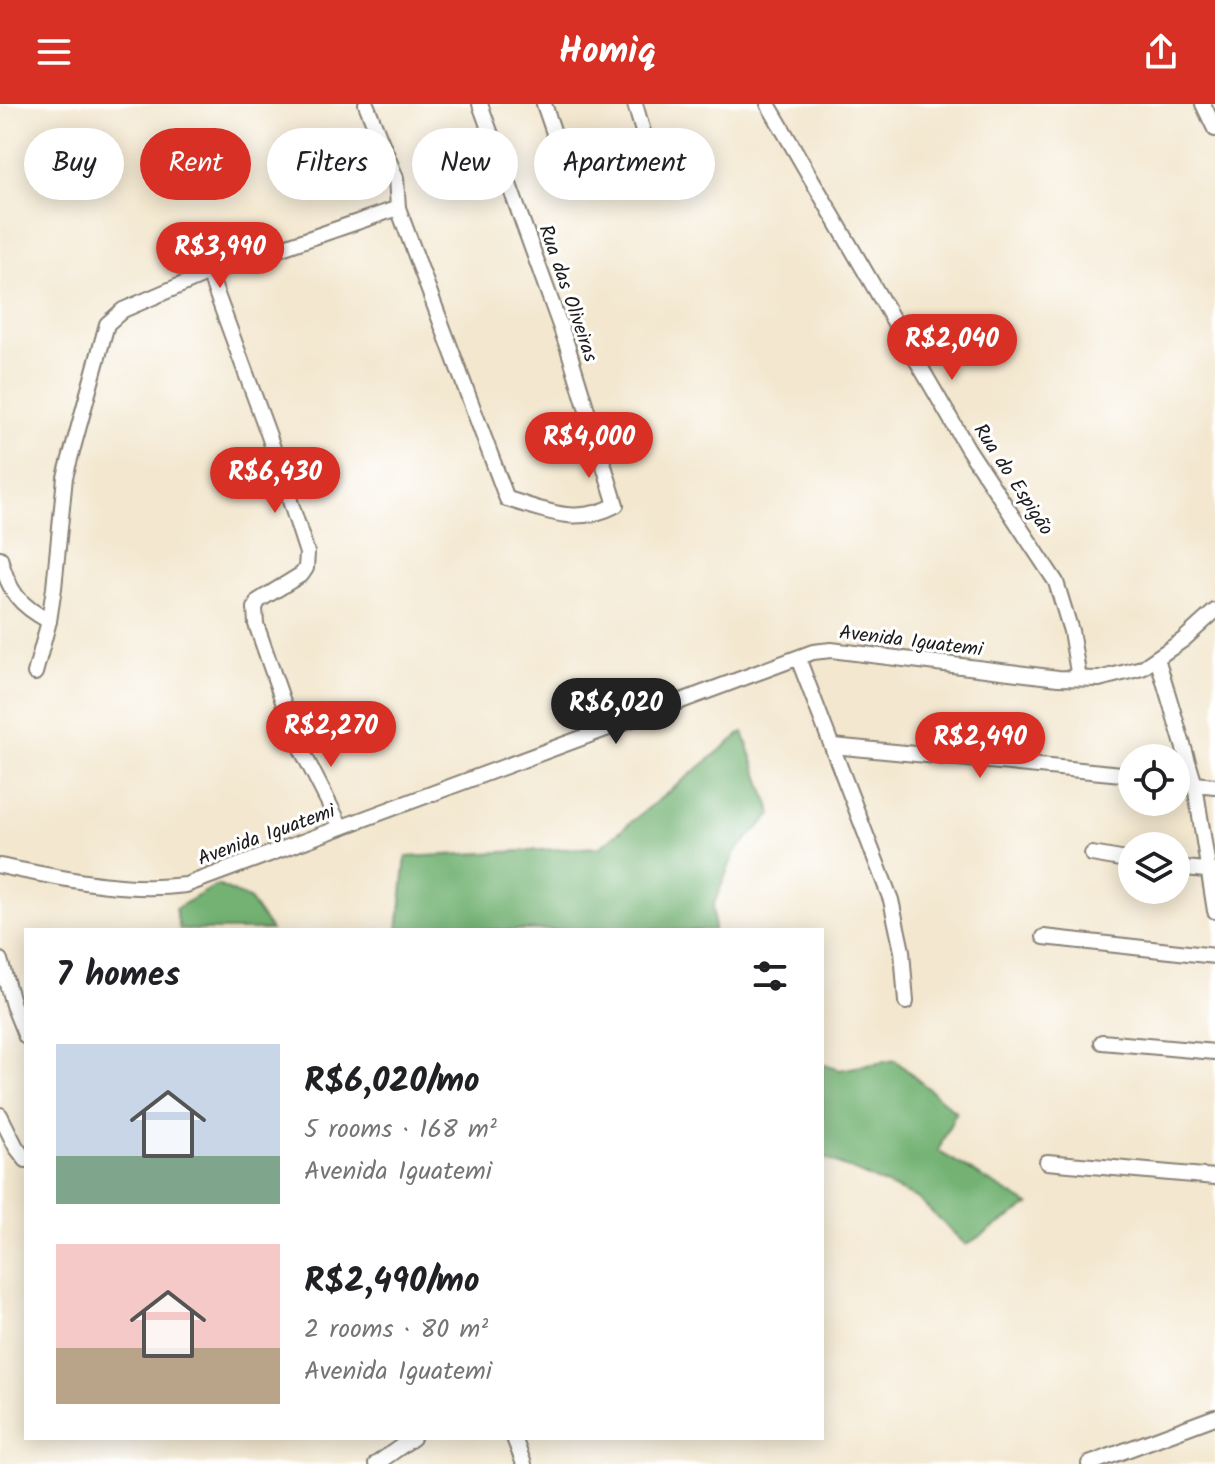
<!DOCTYPE html>
<html lang="en">
<head>
<meta charset="utf-8">
<style>
	:root { --surface:#fff; --page:#f2f2f2; --text:#202124; --muted:#757577; --accent:#d93025 }
	body { margin:0; font-family:Kalam,sans-serif; background:var(--page); color:var(--text); height:100vh; display:flex; flex-direction:column; font-size:30px; white-space:nowrap }
	* { box-sizing:border-box; margin:0 }
	p { font-size:26px; color:var(--muted) }
	.icon { flex:none; width:44px; height:44px; fill:none; stroke:currentColor; stroke-width:2; stroke-linecap:round; stroke-linejoin:round }
	.map { position:relative; flex:1; overflow:hidden }
	.drawer { position:absolute; left:24px; top:824px; width:800px; height:512px; display:flex; flex-direction:column; background:var(--surface); border-radius:0px; box-shadow:0 4px 20px #0003 }
	.drawer>* { flex:none }
	.top-card { position:absolute; left:24px; top:24px; width:800px; height:72px; display:flex; gap:16px }
	.buttons { position:absolute; left:1118px; top:640px; display:grid; gap:16px }
	.buttons a { display:grid; place-items:center; width:72px; height:72px; border-radius:50%; background:var(--surface); box-shadow:0 4px 20px #0003; font-size:40px }
	.price { position:absolute; translate:-50% -68px; padding:0 18px; border-radius:28px; background:var(--accent); color:#fff; font-size:26px; line-height:52px; filter:drop-shadow(0 2px 4px #0008) }
	.price::after { content:''; position:absolute; left:50%; top:48px; width:24px; height:18px; margin-left:-12px; background:inherit; clip-path:polygon(0 0,100% 0,50% 100%) }
	.price.selected { background:#222; color:#fff }
	ul { padding:0; list-style:none }
	li { display:flex; align-items:center; gap:24px; height:200px; padding:0 32px }
	li span { display:grid; place-items:center; flex:none; width:224px; height:160px; border-radius:0px; color:#555 }
	li>.icon { margin-inline-start:auto }
	span .icon { width:96px; height:96px; fill:#fffc; stroke-width:1 }
	li b { font-size:34px }
	h2 { display:flex; justify-content:space-between; align-items:center; height:96px; padding:0 32px; font-size:34px }
	.tag { padding:0 28px; border-radius:36px; background:var(--surface); box-shadow:0 4px 20px #0003; font-size:28px; line-height:72px }
	.tag.selected { background:var(--accent); color:#fff }
	header { display:flex; justify-content:space-between; align-items:center; height:104px; padding:0 32px; background:var(--accent); color:#fff; font-size:36px; font-weight:700 }
	.map>svg:first-child { display:block }
	.forest { fill:#73b273; stroke:#486748; stroke-width:2 }
	.lines { fill:none; stroke-linecap:round; stroke-linejoin:round }
	.minor-casing { stroke:#888276; stroke-width:18 }
	.minor { stroke:#fff; stroke-width:14 }
	.labels { text-anchor:middle; stroke-width:6; stroke-linejoin:round; paint-order:stroke }
	.street-label { font-size:20px; fill:#1c1c1c; stroke:#fff }
</style>
</head>
<body>
<header><svg class="icon" aria-label="menu" viewBox="0 0 24 24"><path d="M4 6h16M4 12h16M4 18h16"/></svg>Homiq<svg class="icon" aria-label="share" viewBox="0 0 24 24"><path d="M12 15V3M7 8l5-5 5 5M5 13v7h14v-7"/></svg></header>
<div class="map">
<svg width="1215" height="1360" viewBox="0 0 1215 1360">
	<rect width="100%" height="100%" fill="#fff"/>
	<filter id="ink" filterUnits="userSpaceOnUse"><feTurbulence type="fractalNoise" baseFrequency=".0125" numOctaves="2"/><feDisplacementMap in="SourceGraphic" scale="16" xChannelSelector="R" yChannelSelector="G"/><feConvolveMatrix kernelMatrix="1 2 1 2 8 2 1 2 1" color-interpolation-filters="sRGB"/></filter>
	<filter id="wash" filterUnits="userSpaceOnUse"><feTurbulence type="fractalNoise" baseFrequency=".006" numOctaves="4" result="noise"/><feDisplacementMap in="SourceGraphic" scale="32" xChannelSelector="R" yChannelSelector="G"/><feGaussianBlur stdDeviation="1.8" result="paint"/><feColorMatrix in="noise" values="0 0 0 0 0 0 0 0 0 0 0 0 0 0 0 0 0 1.4 0 .05"/><feComposite in="paint" operator="in"/></filter>
	<g filter="url(#wash)">
		<rect width="100%" height="100%" fill="#f3e7cf"/>
		<g class="forest">
			<path d="M743,628L772,710L735,748L713,802L714,826H398L406,753L600,743Z"/>
			<path d="M217,781L249,795L271,826H180L175,805Z"/>
			<path d="M895,956L956,1008L938,1047L1029,1101L966,1141L917,1094L822,1053V960L839,966Z"/>
		</g>
	</g>
	<g filter="url(#ink)">
		<g class="lines">
			<defs>
				<g id="minor">
					<path d="M544,0L556,35"/>
					<path d="M635,0L656,73"/>
					<path d="M768,0L968,345L1056,478L1071,527L1079,574"/>
					<path d="M1203,0L1215,25"/>
					<path d="M398,104L507,395C548,407 576,422 616,401L567,241L480,0"/>
					<path d="M209,169L269,332L307,449L306,464L302,470L258,497L255,504L256,520L296,635L341,723"/>
					<path d="M0,454C9,488 19,501 49,517"/>
					<path d="M798,554L891,796L902,847L906,898"/>
					<path d="M1157,554L1195,681L1215,807"/>
					<path d="M35,569L49,517L54,484L65,373L107,220L123,206L209,169L398,104L396,74L366,0"/>
					<path d="M833,642L1132,671"/>
					<path d="M1176,678L1215,682"/>
					<path d="M1092,750L1132,757"/>
					<path d="M0,762C62,774 122,789 186,781L813,548L831,546L1058,574L1099,575L1142,564L1183,536L1215,507"/>
					<path d="M1176,763L1215,767"/>
					<path d="M1044,833L1215,852"/>
					<path d="M0,856L13,901L26,933"/>
					<path d="M1102,938L1215,948"/>
					<path d="M0,1011L16,1043L26,1056"/>
					<path d="M1047,1058L1215,1073"/>
					<path d="M514,1334L524,1360"/>
					<path d="M376,1360L413,1334"/>
					<path d="M1089,1360L1215,1313"/>
				</g>
			</defs>
			<use href="#minor" class="minor-casing"/>
			<use href="#minor" class="minor"/>
		</g>
	</g>
	<g class="labels">
		<g class="street-label">
			<text transform="translate(569 189) rotate(71)" y="7">Rua das Oliveiras</text>
			<text transform="translate(1014 375) rotate(57)" y="7">Rua do Espigão</text>
			<text transform="translate(911 536) rotate(7)" y="7">Avenida Iguatemi</text>
			<text transform="translate(266 730) rotate(-20)" y="7">Avenida Iguatemi</text>
		</g>
	</g>
</svg>
<div class="buttons">
<a><svg class="icon" aria-label="locate" viewBox="0 0 24 24"><circle cx="12" cy="12" r="6"/><path d="M12 2v4M12 18v4M2 12h4M18 12h4"/></svg></a>
<a><svg class="icon" aria-label="layers" viewBox="0 0 24 24"><path d="M12 4l9 5-9 5-9-5zM3 14l9 5 9-5"/></svg></a>
</div>
<b class="price" style="left:220px;top:186px">R$3,990</b>
<b class="price" style="left:952px;top:278px">R$2,040</b>
<b class="price" style="left:589px;top:376px">R$4,000</b>
<b class="price" style="left:275px;top:411px">R$6,430</b>
<b class="price selected" style="left:616px;top:642px">R$6,020</b>
<b class="price" style="left:331px;top:665px">R$2,270</b>
<b class="price" style="left:980px;top:676px">R$2,490</b>
<div class="top-card">
<a class="tag">Buy</a>
<a class="tag selected">Rent</a>
<a class="tag">Filters</a>
<a class="tag">New</a>
<a class="tag">Apartment</a>
</div>
<section class="drawer">
<h2>7 homes<svg class="icon" aria-label="filters" viewBox="0 0 24 24"><path d="M4 7h16M4 17h16"/><circle cx="9" cy="7" r="2"/><circle cx="15" cy="17" r="2"/></svg></h2>
<ul>
<li><span style="background:linear-gradient(#c9d6e8 70%,#7fa58c 0)"><svg class="icon" aria-label="home" viewBox="0 0 24 24"><path d="M3 11l9-7 9 7M6 9v11h12V9"/></svg></span><div><b>R$6,020/mo</b><p>5 rooms · 168 m²</p><p>Avenida Iguatemi</p></div></li>
<li><span style="background:linear-gradient(#f6c9c9 65%,#b9a48a 0)"><svg class="icon" aria-label="home" viewBox="0 0 24 24"><path d="M3 11l9-7 9 7M6 9v11h12V9"/></svg></span><div><b>R$2,490/mo</b><p>2 rooms · 80 m²</p><p>Avenida Iguatemi</p></div></li>
</ul>
</section>
</div>
</body>
</html>
